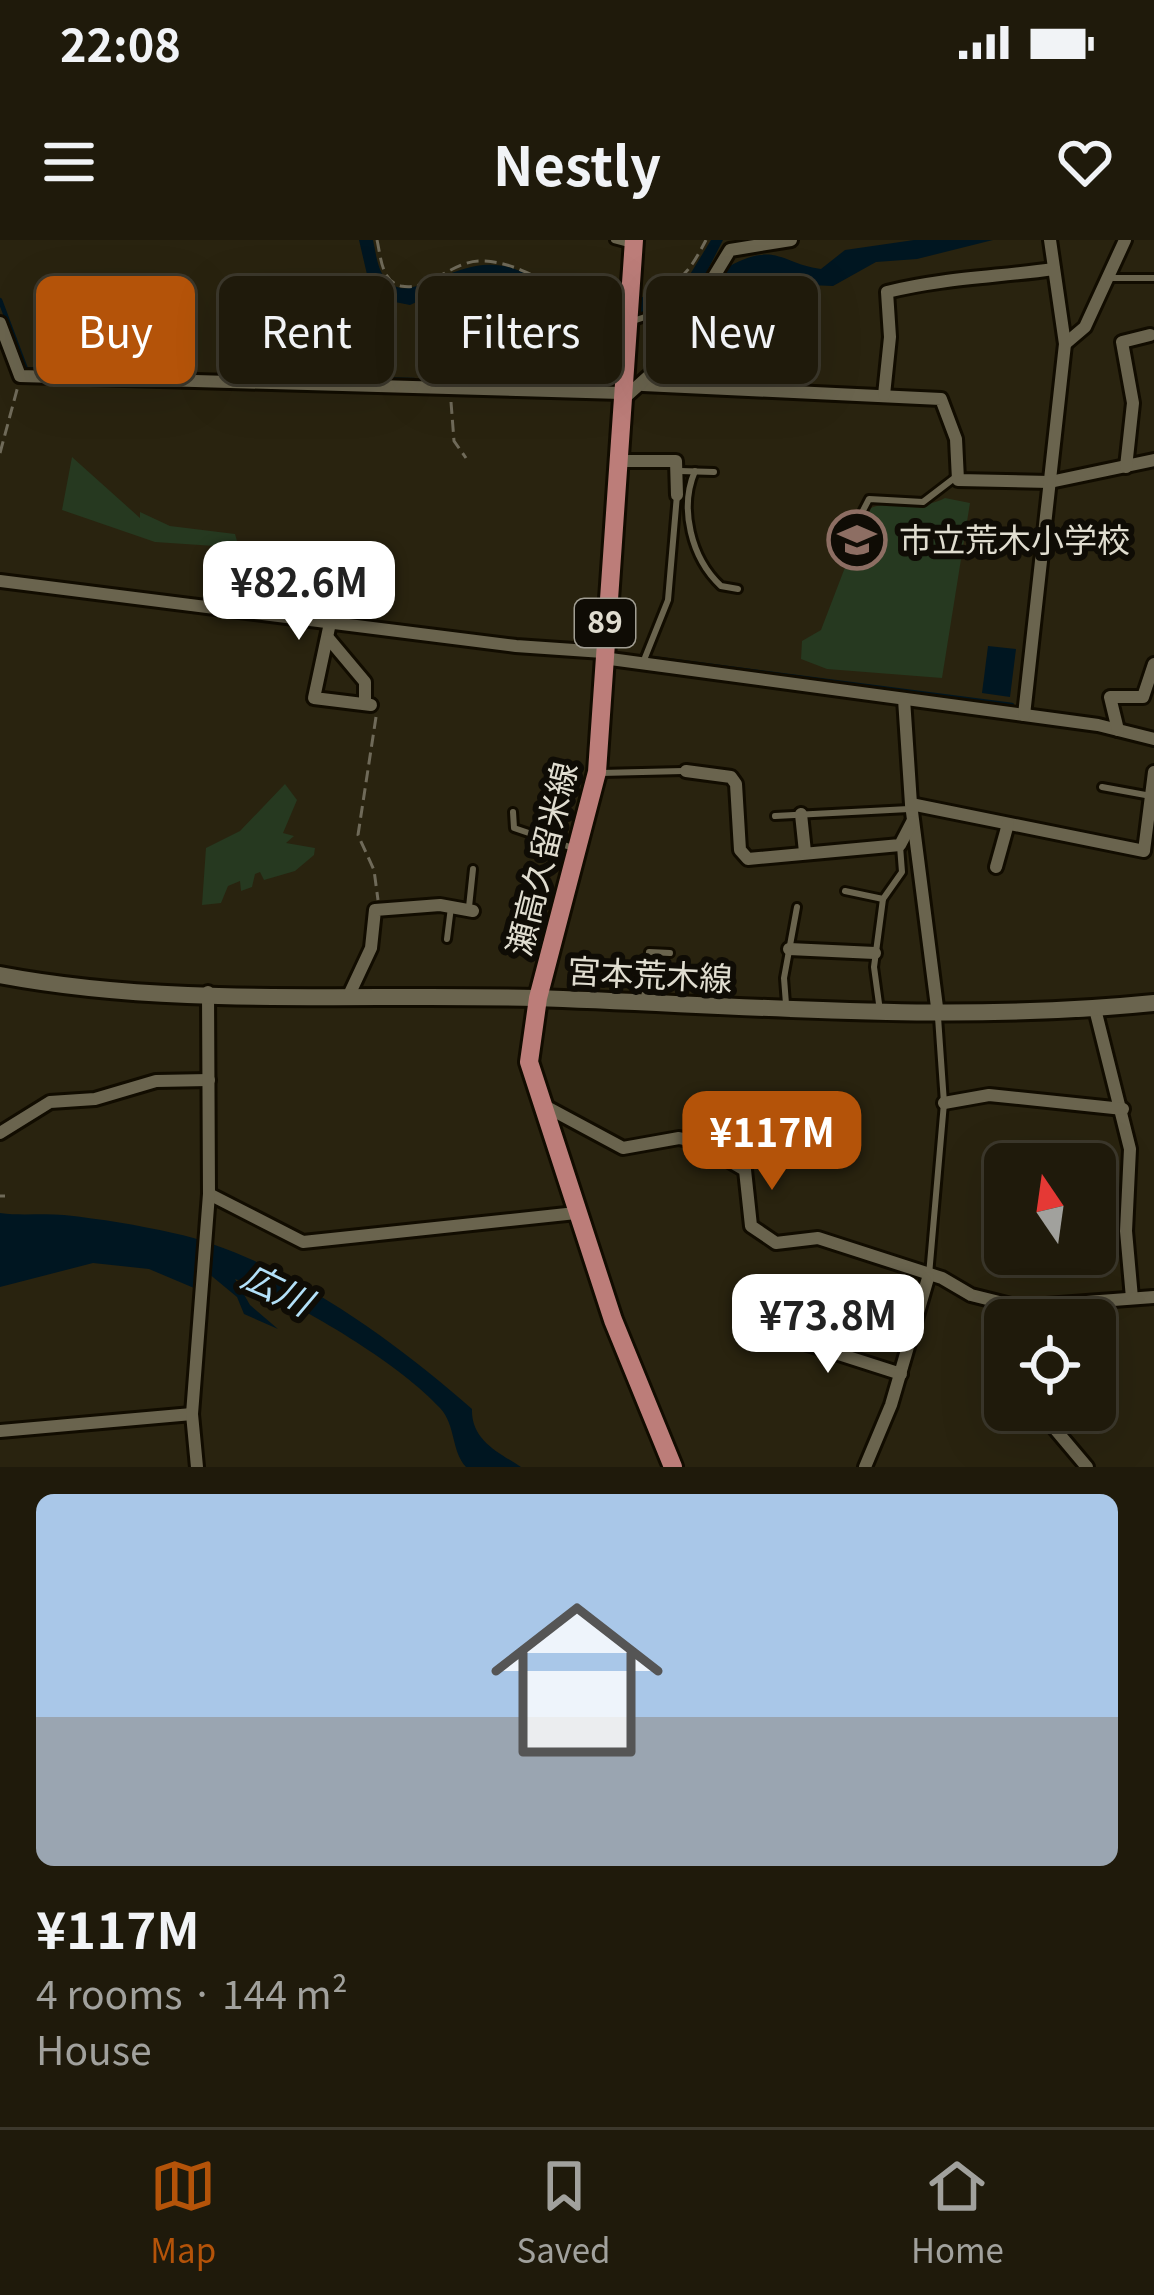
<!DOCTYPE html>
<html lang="en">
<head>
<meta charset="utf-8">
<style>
	:root { --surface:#1f1a0b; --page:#2c2719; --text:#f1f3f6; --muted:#a1a19d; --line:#3c382c; --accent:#b45309 }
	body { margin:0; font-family:Georgia,"Noto Sans JP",serif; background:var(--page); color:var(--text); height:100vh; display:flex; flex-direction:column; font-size:45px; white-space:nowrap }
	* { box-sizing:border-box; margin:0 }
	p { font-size:39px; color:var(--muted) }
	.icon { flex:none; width:66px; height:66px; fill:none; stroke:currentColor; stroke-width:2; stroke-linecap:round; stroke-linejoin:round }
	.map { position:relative; height:1227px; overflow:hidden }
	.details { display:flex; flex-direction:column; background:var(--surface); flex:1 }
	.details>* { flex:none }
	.guide { position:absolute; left:36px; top:36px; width:1083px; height:108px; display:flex; gap:24px }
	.needle { width:78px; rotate:347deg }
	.controls { position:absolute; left:984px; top:903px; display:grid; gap:24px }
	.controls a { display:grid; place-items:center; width:132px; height:132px; border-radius:18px; background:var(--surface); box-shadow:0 12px 48px #0002,0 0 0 3px var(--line); font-size:60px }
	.price { position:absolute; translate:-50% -102px; padding:0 27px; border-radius:24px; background:#fff; color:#222; font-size:39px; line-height:78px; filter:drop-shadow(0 3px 6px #0008) }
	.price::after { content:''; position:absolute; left:50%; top:72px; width:36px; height:27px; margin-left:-18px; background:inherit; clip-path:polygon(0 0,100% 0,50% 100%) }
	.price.current { background:var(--accent); color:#fff }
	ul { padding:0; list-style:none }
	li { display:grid; align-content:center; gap:24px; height:636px; padding:0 36px }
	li+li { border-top:3px solid var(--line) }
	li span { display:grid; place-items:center; height:372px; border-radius:18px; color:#555 }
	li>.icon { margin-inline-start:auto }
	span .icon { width:216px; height:216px; fill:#fffc; stroke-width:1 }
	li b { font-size:51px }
	.tag { padding:0 42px; border-radius:18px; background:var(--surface); box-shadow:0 12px 48px #0002,0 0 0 3px var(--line); font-size:42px; line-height:108px }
	.tag.current { background:var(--accent); color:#fff }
	.status { display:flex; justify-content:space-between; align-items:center; height:84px; padding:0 60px; background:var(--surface); direction:ltr }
	.status svg { height:33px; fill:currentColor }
	header { display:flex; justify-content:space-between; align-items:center; height:156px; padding:0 36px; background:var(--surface); font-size:54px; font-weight:700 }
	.dock { display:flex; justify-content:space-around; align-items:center; height:168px; border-top:3px solid var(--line); background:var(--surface); font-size:33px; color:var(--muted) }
	.dock a { display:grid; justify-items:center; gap:6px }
	.dock .current { color:var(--accent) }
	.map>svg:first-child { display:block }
	.green { fill:#263920 }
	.water { fill:#001621 }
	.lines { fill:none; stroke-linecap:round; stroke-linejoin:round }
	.stream { stroke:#001621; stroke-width:4.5 }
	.lane-casing { stroke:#110c00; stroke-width:12 }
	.street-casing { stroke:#110c00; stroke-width:18 }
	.secondary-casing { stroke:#110c00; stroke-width:22 }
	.primary-casing { stroke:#110c00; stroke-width:24 }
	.path { stroke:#6f6a59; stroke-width:3; stroke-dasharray:12 6; stroke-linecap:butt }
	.lane { stroke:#6a644e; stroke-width:6 }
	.street { stroke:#6a644e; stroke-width:12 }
	.secondary { stroke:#6a644e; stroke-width:16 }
	.primary { stroke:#bc7d79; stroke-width:18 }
	.labels { text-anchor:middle; stroke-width:12; stroke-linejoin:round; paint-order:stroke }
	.shield { fill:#0f0c05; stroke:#a19e93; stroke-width:3 }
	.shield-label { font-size:30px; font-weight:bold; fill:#e0ddd0 }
	.poi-label { font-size:33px; fill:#e0ddd0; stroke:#0f0c05; text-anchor:start }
	.street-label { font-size:33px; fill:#e0ddd0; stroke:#0f0c05 }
	.water-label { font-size:36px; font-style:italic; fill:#b3e0f8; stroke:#0f0c05 }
</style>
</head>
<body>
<div class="status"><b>22:08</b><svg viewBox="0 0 49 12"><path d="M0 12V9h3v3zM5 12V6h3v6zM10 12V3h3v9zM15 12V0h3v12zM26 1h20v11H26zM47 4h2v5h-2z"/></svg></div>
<header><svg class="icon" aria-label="menu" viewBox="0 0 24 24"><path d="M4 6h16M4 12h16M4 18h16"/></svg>Nestly<svg class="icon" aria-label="heart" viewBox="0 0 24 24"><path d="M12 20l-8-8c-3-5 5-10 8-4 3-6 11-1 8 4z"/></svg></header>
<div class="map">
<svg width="1154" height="1227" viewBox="0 0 1154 1227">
	<rect width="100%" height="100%" fill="#29230f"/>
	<g class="green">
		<path d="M72,217L140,278V272L170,286L235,294L237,301L276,310L155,302L62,270Z"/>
		<path d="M945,258L970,263L942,438L827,429L801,419L802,401L821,390L867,270C888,257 917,273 945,258Z"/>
		<path d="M285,544L297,560L283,593L294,596L286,603L315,608L314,615L295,631L264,640L260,632L255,634L252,647L241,651L240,641L228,646L221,663L202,665L206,608L240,591Z"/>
	</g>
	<g class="water">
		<path d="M359,0H373C377,18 378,40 397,47C417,55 457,22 494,25C518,26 533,39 554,48C590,64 647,62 683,46L711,0H723L700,45L720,44L728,27C775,0 784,25 821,29L845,10L914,0H993L917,19L876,22L833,46L786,44L725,75L728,65L719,54L634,74L566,66L506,36L474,35L410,65L390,61L369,43Z"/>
		<path d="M988,406L1016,409L1010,457L982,453Z"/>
		<path d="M0,973C21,976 43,973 64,975C101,979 138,985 173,993C277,1015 394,1100 472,1169C471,1200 498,1212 521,1227H466C451,1211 456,1185 440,1168C399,1123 294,1060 235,1039L250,1065L278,1089L244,1074L237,1057L208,1033L194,1048L149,1029L93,1023L0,1047Z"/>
	</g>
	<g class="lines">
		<g class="stream">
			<path d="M0,60L26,129L159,134"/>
			<path d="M164,134L182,135"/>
			<path d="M216,136L318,138"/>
			<path d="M327,138L414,140"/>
			<path d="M421,140L613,145L617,92"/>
			<path d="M654,141L668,125L696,114L725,75"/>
			<path d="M651,418L1012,465"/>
		</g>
		<defs>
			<g id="lane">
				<path d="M614,0L629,4"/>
				<path d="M1110,38H1154"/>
				<path d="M636,80L711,55"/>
				<path d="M680,231L714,232"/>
				<path d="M695,231C679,268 691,318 721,346L738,349"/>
				<path d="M839,317L869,259L923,262L957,236"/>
				<path d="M644,420L668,360L677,255"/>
				<path d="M601,533L683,531"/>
				<path d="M1102,547L1151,556"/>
				<path d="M513,572L514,588L573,608"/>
				<path d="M775,576L909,569"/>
				<path d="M845,651L883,659L902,632L900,606"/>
				<path d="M469,667L473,629"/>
				<path d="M447,699L451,667"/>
				<path d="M644,759L649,712L670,713"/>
				<path d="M786,764L784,738L797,667"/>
				<path d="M880,771L874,727L883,659"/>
				<path d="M929,1035L944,863L938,777"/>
			</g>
			<g id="street">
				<path d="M0,83L20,136L621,153"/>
				<path d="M1065,104L1085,87L1125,0"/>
				<path d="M643,145L941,159L956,199L958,240L1050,242L1154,220"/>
				<path d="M884,155L890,97L887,52C943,38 997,37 1054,29"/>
				<path d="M621,161L711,80L716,67L710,43L730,10L791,0"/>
				<path d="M617,221H676L677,255"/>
				<path d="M1126,227L1133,163L1122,102L1150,95"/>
				<path d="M0,341L516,406L603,412"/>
				<path d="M330,383L314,458L371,465"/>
				<path d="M329,399L365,442V464"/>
				<path d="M603,418L1098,485L1154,499"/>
				<path d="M904,459L911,564L938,775"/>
				<path d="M1024,475L1065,104L1050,0"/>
				<path d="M1118,490L1110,457H1143L1154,424"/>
				<path d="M686,531L731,537L736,544L740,610L748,619L900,605L912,582"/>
				<path d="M911,564L1144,611L1154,532"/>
				<path d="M801,574L805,612"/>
				<path d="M996,627L1008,584"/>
				<path d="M789,709L875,713"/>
				<path d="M349,755L371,708L375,670L440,665L473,671"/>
				<path d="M1095,769L1130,909L1126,991L1132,1058"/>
				<path d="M944,863L989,855L1123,869"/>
				<path d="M543,865L623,908L679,898L697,902L745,930L751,986L776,1003L818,998L942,1038L971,1055L1019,1067L1154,1057"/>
				<path d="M0,893L50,862L95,859L156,841L209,840"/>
				<path d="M209,954L303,1002L576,973"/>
				<path d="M770,1092L901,1134"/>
				<path d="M1039,1170L1087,1227"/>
				<path d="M0,1191L192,1174"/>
				<path d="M197,1227L192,1174L209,954L208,752"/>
				<path d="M865,1227L891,1165L928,1038"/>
			</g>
			<path id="secondary" d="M0,735C174,768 359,753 536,758C743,765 947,784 1154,763"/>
			<path id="primary" d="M634,0L597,532L538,758L529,822L613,1080L673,1227"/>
		</defs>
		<use href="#lane" class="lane-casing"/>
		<use href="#street" class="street-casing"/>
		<use href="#secondary" class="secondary-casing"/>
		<use href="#primary" class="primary-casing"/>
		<g class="path">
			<path d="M377,0C381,17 381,41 401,46C428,52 452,21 480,21C512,21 529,36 558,45C575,50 596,49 614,51"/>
			<path d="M647,51C682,45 690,30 706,0"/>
			<path d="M451,162L454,201L466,218"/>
			<path d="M0,213L18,146"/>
			<path d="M376,477L358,595L374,630L378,660"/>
			<path d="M0,956H5"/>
		</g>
		<use href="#lane" class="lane"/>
		<use href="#street" class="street"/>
		<use href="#secondary" class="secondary"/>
		<use href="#primary" class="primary"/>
	</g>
	<defs>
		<symbol id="school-ring" viewBox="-11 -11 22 22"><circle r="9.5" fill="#0f0c05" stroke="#8d6e63" stroke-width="1.5"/><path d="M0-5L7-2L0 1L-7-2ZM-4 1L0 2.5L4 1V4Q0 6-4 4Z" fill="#8d6e63"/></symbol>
	</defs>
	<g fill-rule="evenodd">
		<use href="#school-ring" x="824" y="267" width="66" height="66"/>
	</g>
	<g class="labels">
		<rect class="shield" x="575" y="359" width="60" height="48" rx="9"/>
		<g class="shield-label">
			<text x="605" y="393">89</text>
		</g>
		<g class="poi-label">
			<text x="899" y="312">市立荒木小学校</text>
		</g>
		<g class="street-label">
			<text transform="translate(542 619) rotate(-76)" y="12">瀬高久留米線</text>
			<text transform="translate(650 735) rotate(3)" y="12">宮本荒木線</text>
		</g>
		<g class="water-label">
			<text transform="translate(277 1049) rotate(26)" y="13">広川</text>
		</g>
	</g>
</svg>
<div class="controls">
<a><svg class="needle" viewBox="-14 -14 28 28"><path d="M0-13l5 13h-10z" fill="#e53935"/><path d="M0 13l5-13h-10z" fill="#a1a19d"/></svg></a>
<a><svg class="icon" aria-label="locate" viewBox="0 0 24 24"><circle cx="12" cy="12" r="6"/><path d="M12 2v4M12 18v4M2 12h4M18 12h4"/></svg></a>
</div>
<b class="price" style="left:299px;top:403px">¥82.6M</b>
<b class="price current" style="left:772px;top:953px">¥117M</b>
<b class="price" style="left:828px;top:1136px">¥73.8M</b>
<div class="guide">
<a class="tag current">Buy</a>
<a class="tag">Rent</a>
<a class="tag">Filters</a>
<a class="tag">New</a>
</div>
</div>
<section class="details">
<ul>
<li><span style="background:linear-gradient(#a9c7e8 60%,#9aa5b1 0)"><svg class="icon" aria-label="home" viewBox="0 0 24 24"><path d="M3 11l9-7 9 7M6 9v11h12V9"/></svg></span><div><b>¥117M</b><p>4 rooms · 144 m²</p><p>House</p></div></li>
</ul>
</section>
<nav class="dock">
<a class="current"><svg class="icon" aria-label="map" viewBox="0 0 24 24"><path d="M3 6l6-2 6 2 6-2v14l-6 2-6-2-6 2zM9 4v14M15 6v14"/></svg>Map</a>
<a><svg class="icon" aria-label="saved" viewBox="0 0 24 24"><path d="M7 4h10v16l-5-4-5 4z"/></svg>Saved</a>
<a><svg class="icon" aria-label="home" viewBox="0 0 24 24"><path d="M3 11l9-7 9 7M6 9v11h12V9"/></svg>Home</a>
</nav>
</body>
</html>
